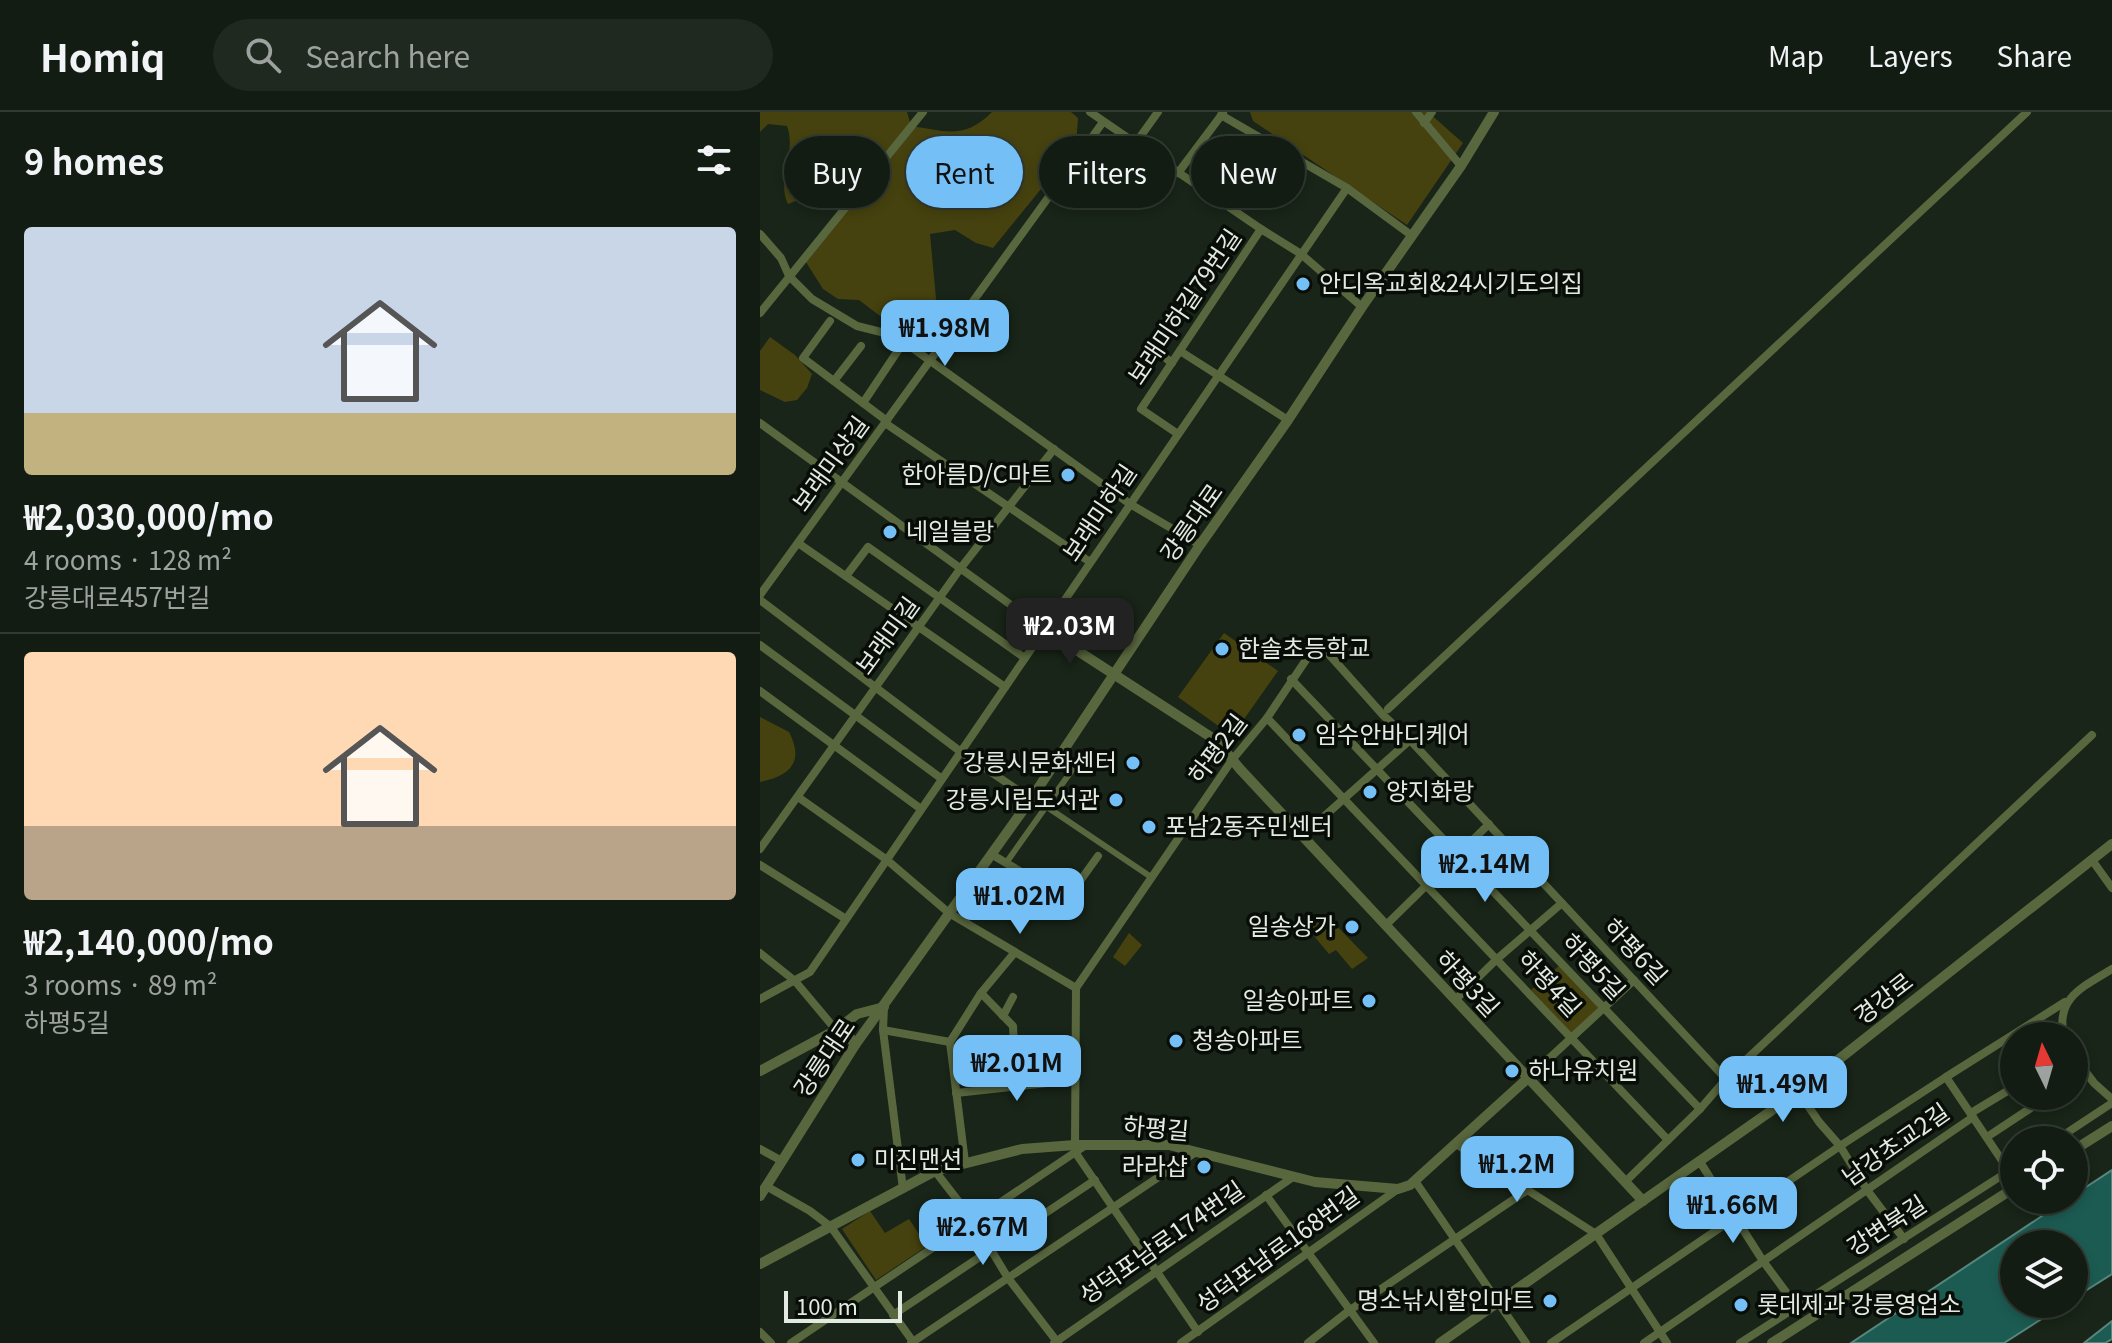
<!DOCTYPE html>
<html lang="en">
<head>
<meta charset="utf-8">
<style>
	:root { --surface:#131c12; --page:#202920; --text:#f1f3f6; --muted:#9da19f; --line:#323a32; --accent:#74c0f6 }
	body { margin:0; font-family:Georgia,"Noto Sans KR",serif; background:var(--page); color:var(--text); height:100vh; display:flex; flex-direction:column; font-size:30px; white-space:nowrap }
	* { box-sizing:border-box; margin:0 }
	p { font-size:26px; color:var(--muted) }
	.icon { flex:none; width:44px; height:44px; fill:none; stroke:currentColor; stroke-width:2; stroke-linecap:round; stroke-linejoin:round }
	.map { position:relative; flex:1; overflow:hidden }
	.details { display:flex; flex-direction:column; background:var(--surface); width:760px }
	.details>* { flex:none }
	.top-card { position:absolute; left:24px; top:24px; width:760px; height:72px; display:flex; gap:16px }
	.needle { width:52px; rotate:355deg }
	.fabs { position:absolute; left:1240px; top:910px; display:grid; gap:16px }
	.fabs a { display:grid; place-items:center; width:88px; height:88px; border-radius:50%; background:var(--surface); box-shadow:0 4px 12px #0003,0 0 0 2px var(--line); font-size:40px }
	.scale { position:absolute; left:24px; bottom:20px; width:118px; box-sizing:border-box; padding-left:8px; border:4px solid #e2eae1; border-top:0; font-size:22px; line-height:28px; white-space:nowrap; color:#e2eae1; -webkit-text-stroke:6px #080d07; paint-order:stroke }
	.price { position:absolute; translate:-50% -68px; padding:0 18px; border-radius:16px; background:var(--accent); color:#111; font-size:26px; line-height:52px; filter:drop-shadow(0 2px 4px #0008) }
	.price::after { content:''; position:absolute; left:50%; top:48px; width:24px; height:18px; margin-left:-12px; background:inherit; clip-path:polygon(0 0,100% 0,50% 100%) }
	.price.current { background:#222; color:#fff }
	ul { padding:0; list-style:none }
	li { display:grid; align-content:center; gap:16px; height:424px; padding:0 24px }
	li+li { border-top:2px solid var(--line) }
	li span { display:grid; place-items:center; height:248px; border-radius:8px; color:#555 }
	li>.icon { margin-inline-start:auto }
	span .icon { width:144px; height:144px; fill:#fffc; stroke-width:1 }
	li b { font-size:34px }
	h2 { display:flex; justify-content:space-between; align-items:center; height:96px; padding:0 24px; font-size:34px }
	.pill { padding:0 28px; border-radius:36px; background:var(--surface); box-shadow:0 4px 12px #0003,0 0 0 2px var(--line); font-size:28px; line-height:72px }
	.pill.current { background:var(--accent); color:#111 }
	header { display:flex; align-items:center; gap:48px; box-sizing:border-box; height:112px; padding:0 40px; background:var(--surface); border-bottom:2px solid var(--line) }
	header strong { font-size:38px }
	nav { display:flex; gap:44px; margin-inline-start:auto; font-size:28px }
	.search { width:560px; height:72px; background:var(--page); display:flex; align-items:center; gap:20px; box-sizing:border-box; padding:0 28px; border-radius:44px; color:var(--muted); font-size:30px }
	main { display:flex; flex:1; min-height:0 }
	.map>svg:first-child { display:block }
	.green { fill:#46420f }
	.water { fill:#1c5b52; stroke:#57867d; stroke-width:2 }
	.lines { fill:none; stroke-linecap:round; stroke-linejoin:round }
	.pedestrian { stroke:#59673e; stroke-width:6 }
	.minor { stroke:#59673e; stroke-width:8 }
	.tertiary { stroke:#59673e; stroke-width:10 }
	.poi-dot { fill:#74c0f6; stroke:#080d07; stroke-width:3 }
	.labels { text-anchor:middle; stroke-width:7; stroke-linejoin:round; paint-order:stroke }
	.poi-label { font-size:24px; fill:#e2eae1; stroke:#080d07; text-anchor:start }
	.street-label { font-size:24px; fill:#e2eae1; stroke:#080d07 }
</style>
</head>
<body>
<header>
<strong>Homiq</strong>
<div class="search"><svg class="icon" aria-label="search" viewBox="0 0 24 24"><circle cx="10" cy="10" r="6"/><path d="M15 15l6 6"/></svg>Search here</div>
<nav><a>Map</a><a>Layers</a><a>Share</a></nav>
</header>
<main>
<section class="details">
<h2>9 homes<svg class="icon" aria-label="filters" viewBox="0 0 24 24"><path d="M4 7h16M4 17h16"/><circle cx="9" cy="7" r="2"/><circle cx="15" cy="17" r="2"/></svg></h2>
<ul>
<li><span style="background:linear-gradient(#c9d6e8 75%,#c2b280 0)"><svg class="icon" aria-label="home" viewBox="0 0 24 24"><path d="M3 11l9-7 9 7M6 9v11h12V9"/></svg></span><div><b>₩2,030,000/mo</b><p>4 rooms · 128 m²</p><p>강릉대로457번길</p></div></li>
<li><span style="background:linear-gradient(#ffd9b3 70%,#b9a48a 0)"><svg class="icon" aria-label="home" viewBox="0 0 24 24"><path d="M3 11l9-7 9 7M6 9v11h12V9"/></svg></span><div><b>₩2,140,000/mo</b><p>3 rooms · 89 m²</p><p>하평5길</p></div></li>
</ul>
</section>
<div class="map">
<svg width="1352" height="1231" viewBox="0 0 1352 1231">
	<rect width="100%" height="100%" fill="#192518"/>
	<g class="green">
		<path d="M0,0H147L151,14C186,19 204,28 232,0H311L318,6L316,34L233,136L216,131L195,118L170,122L179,219L168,235L145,223L99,188L78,187L63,177L44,147L86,100L81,74L63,78L28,92C16,69 37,42 27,14L8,12L0,20Z"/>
		<path d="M490,0H668L703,31L647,113L493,9Z"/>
		<path d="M10,225L35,243L52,262L47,276L37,288L25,290L0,278V239Z"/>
		<path d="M464,521L518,559L477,617L464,618L418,585Z"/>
		<path d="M0,605L29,620C45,651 29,664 0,670Z"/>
		<path d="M565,802L608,846L592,857L576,838L569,842L549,818Z"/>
		<path d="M369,821L382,833L365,854L353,845Z"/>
		<path d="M800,853L839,895L812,922L771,878Z"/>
		<path d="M110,1099L125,1121L149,1107L167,1134L116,1168L82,1117Z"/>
	</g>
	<g class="water">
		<path d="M1352,1058V1162L1314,1186V1132H1254V1192H1305L1244,1231H1091L1306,1088H1314V1083Z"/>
		<path d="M1352,1209V1227L1345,1231H1324Z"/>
	</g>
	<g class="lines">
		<g class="pedestrian">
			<path d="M287,695L391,765"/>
			<path d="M246,751L322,644"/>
		</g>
		<g class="minor">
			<path d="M330,0L501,117L541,142L602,195"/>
			<path d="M656,0L701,54"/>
			<path d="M461,3L587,76L651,123"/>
			<path d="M664,11L672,0"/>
			<path d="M375,32L398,0"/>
			<path d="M418,61L463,1"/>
			<path d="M0,122L21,146L29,164L52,187L97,214L125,221L144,230L370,392L440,433"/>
			<path d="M0,201L163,0"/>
			<path d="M70,209L43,246L127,309"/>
			<path d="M398,224L394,237L412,251"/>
			<path d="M420,239L528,308"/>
			<path d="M74,269L101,234"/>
			<path d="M103,291L139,237"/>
			<path d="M0,311L284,517"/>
			<path d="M125,311L330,450"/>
			<path d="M418,322L381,297L501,117"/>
			<path d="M38,431L245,575"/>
			<path d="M86,464L108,435L265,546"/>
			<path d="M0,483L343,10"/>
			<path d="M0,488L201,640L271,687"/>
			<path d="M0,533L182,667"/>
			<path d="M531,567L940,997"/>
			<path d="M0,579L161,697"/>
			<path d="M628,597L1267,0"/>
			<path d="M507,606L908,1028"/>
			<path d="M38,685L127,748L189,801L316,876"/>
			<path d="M542,724L650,628"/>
			<path d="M0,737L200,457L294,337"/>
			<path d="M231,742L307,787L338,744"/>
			<path d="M1332,748L1352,776"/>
			<path d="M0,753L86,807"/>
			<path d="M626,813L729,712"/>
			<path d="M0,841L35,869L76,918"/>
			<path d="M221,881L253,914L256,975"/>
			<path d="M0,887L50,860L587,76"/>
			<path d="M695,888L737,847L802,791"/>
			<path d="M124,895L123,918L143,1077"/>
			<path d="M243,904L253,885"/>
			<path d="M123,918L190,930"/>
			<path d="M1304,924C1295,886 1323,875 1352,857"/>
			<path d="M1314,944L1334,971L1352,987"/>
			<path d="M970,963L1332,623"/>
			<path d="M1186,965L1305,890"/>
			<path d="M768,966L874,868"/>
			<path d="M1038,979L1059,1010L1080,1034L1107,1078L1144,1127"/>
			<path d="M196,981L315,968"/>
			<path d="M1211,1001L1254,975"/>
			<path d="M1227,1025L1289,984"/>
			<path d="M1296,1028L1352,991"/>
			<path d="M696,1032L836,1122L907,1231"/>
			<path d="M315,1033L316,876L472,648L507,606L558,530L623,603L650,628L966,967L940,997L865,1070"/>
			<path d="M0,1037L22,1049"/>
			<path d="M315,1040L438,1220"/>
			<path d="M205,1050L190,930L221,881L255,840"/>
			<path d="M940,1050L1003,1149L1037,1195"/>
			<path d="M175,1059L213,1108L248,1166L298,1231"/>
			<path d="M655,1069L766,1231"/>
			<path d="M6,1074L50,1099L71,1115L154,1231"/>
			<path d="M506,1083L614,1231"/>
			<path d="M133,1203L335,1068"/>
			<path d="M0,1220L11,1231"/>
			<path d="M31,1231L326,1033"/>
			<path d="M151,1231L436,1040"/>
			<path d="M294,1231L533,1065"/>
			<path d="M421,1231L638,1077"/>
			<path d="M548,1231L590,1198L766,1079"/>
			<path d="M791,1231L1080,1034L1186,965L1249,1059"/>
			<path d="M884,1231L1213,1005"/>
			<path d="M980,1231L1252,1057"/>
		</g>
		<g class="tertiary">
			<path d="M284,517L457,629L480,657L883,1089"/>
			<path d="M76,918L97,902L124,895"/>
			<path d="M0,959L76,918L87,921L95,933"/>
			<path d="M1314,1038L1352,1014"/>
			<path d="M0,1084L95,933L271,687L440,433L528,308L602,195L701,54L734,0"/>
			<path d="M0,1152L175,1059L262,1037L315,1033H409L555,1070L638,1077L650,1073L768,966"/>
			<path d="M680,1231L1031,985L1352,732"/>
			<path d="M1012,1231L1254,1076"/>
		</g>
	</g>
	<g class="poi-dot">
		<circle cx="543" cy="172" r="8"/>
		<circle cx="308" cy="363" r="8"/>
		<circle cx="130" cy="420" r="8"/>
		<circle cx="462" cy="537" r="8"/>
		<circle cx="539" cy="623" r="8"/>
		<circle cx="373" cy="651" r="8"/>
		<circle cx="610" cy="680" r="8"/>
		<circle cx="356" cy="688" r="8"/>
		<circle cx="389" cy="715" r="8"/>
		<circle cx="592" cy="815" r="8"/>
		<circle cx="609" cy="889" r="8"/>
		<circle cx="416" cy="929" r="8"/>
		<circle cx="752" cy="959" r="8"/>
		<circle cx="98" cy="1048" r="8"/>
		<circle cx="444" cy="1055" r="8"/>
		<circle cx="790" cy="1189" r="8"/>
		<circle cx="981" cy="1193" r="8"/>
	</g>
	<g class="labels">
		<g class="poi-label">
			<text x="559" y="180">안디옥교회&amp;24시기도의집</text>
			<text x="292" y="371" text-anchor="end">한아름D/C마트</text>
			<text x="146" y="428">네일블랑</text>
			<text x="478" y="545">한솔초등학교</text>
			<text x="555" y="631">임수안바디케어</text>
			<text x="357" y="659" text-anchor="end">강릉시문화센터</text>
			<text x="626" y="688">양지화랑</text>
			<text x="340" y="696" text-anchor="end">강릉시립도서관</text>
			<text x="405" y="723">포남2동주민센터</text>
			<text x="576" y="823" text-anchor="end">일송상가</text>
			<text x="593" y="897" text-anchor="end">일송아파트</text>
			<text x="432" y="937">청송아파트</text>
			<text x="768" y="967">하나유치원</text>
			<text x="114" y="1056">미진맨션</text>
			<text x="428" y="1063" text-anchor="end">라라샵</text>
			<text x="774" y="1197" text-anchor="end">명소낚시할인마트</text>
			<text x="997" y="1201">롯데제과 강릉영업소</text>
		</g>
		<g class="street-label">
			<text transform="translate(425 195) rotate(-56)" y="8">보래미하길79번길</text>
			<text transform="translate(71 352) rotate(-54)" y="8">보래미상길</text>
			<text transform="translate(340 401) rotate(-56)" y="8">보래미하길</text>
			<text transform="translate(432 411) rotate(-55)" y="8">강릉대로</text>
			<text transform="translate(128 524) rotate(-54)" y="8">보래미길</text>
			<text transform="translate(458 637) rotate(-53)" y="8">하평2길</text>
			<text transform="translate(875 840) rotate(47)" y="8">하평6길</text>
			<text transform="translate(833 855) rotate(47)" y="8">하평5길</text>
			<text transform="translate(707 872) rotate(47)" y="8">하평3길</text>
			<text transform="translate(789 872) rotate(47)" y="8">하평4길</text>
			<text transform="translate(1124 887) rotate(-38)" y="8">경강로</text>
			<text transform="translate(65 946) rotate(-56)" y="8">강릉대로</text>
			<text transform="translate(396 1017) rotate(5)" y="8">하평길</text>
			<text transform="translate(1136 1033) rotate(-35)" y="8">남강초교2길</text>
			<text transform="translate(1127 1114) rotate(-33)" y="8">강변북길</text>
			<text transform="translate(402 1131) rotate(-35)" y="8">성덕포남로174번길</text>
			<text transform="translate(518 1138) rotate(-36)" y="8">성덕포남로168번길</text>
		</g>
	</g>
</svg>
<div class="fabs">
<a><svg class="needle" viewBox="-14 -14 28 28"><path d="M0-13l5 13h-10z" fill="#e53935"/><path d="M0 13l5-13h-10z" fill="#9da19f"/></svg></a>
<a><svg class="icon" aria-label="locate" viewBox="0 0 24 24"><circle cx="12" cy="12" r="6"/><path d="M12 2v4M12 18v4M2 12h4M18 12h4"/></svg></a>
<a><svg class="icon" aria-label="layers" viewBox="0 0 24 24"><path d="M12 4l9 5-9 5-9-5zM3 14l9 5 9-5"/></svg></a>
</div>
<div class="scale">100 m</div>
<b class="price" style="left:185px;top:256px">₩1.98M</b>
<b class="price current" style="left:310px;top:554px">₩2.03M</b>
<b class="price" style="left:725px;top:792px">₩2.14M</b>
<b class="price" style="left:260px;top:824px">₩1.02M</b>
<b class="price" style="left:257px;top:991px">₩2.01M</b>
<b class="price" style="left:1023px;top:1012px">₩1.49M</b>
<b class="price" style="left:757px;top:1092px">₩1.2M</b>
<b class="price" style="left:973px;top:1133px">₩1.66M</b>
<b class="price" style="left:223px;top:1155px">₩2.67M</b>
<div class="top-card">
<a class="pill">Buy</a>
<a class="pill current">Rent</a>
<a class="pill">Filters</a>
<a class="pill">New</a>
</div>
</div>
</main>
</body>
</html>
